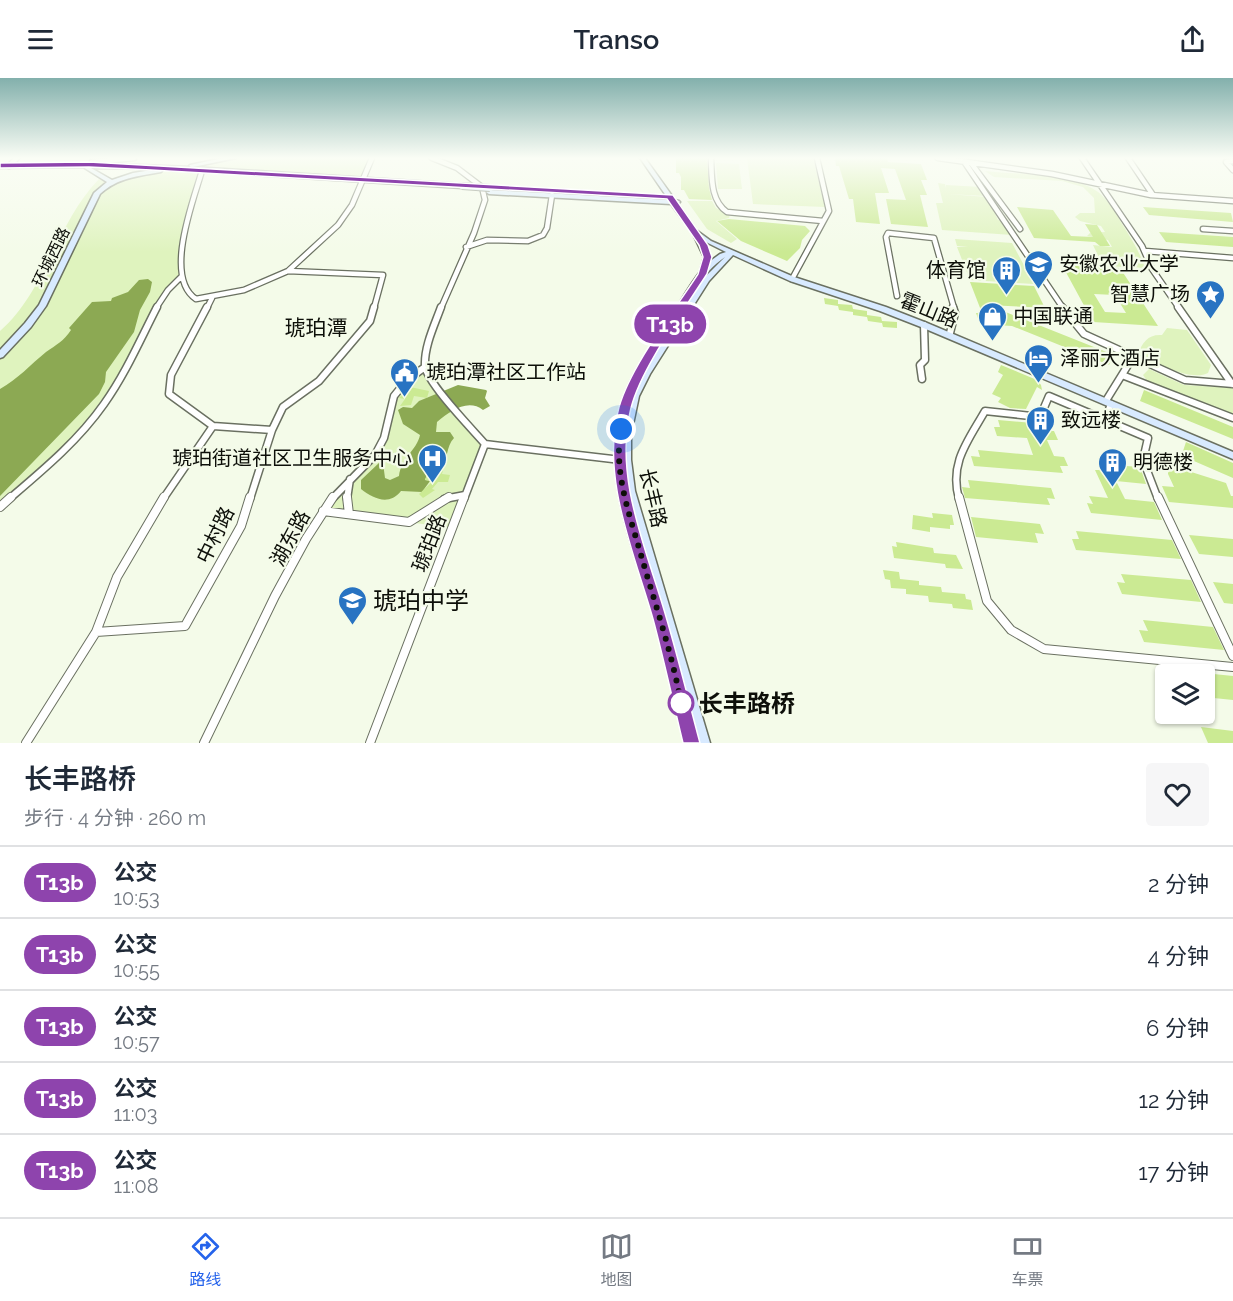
<!DOCTYPE html>
<html lang="zh">
<head>
<meta charset="utf-8">
<style>
	:root { --surface:#fff; --page:#f6f6f7; --text:#1f2937; --muted:#747a83; --line:#e0e1e3; --accent:#2563eb }
	body { margin:0; font-family:Raleway,"Noto Sans SC",sans-serif; background:var(--page); color:var(--text); height:100vh; display:flex; flex-direction:column; font-size:22px; white-space:nowrap }
	* { box-sizing:border-box; margin:0 }
	p { font-size:20px; color:var(--muted) }
	.icon { flex:none; width:33px; height:33px; fill:none; stroke:currentColor; stroke-width:2; stroke-linecap:round; stroke-linejoin:round }
	.map { position:relative; height:665px; overflow:hidden }
	.side { display:flex; flex-direction:column; background:var(--surface); flex:1 }
	.side>* { flex:none }
	.badge { padding:0 12px; border-radius:20px; font-size:21px; line-height:39px }
	.fabs { position:absolute; left:1155px; top:586px; display:grid; gap:12px }
	.fabs a { display:grid; place-items:center; width:60px; height:60px; border-radius:6px; background:var(--surface); box-shadow:0 2px 4px #0004; font-size:30px }
	.you { position:absolute; width:30px; height:30px; margin:-15px; border:4px solid #fff; border-radius:50%; background:#1a73e8; box-shadow:0 0 0 9px #1a73e833 }
	.map>.badge { position:absolute; translate:-50% -50%; box-shadow:0 0 0 3px #fff }
	.round { display:grid; place-items:center; flex:none; width:63px; height:63px; border-radius:6px; background:var(--page) }
	.head { display:flex; align-items:center; justify-content:space-between; height:102px; padding:0 24px }
	h1 { font-size:28px; font-weight:600; line-height:45px }
	ul { padding:0; list-style:none }
	li { display:flex; align-items:center; gap:18px; height:72px; padding:0 24px; border-top:2px solid var(--line) }
	li div { flex:1 }
	li b { display:block; font-size:22px }
	li em { font-style:normal }
	li .badge { min-width:66px; font-weight:700; text-align:center }
	header { display:flex; justify-content:space-between; align-items:center; height:78px; padding:0 24px; background:var(--surface); font-size:27px; font-weight:600 }
	.tab-bar { display:flex; justify-content:space-around; align-items:center; height:84px; border-top:2px solid var(--line); background:var(--surface); font-size:16px; color:var(--muted) }
	.tab-bar a { display:grid; justify-items:center; gap:3px }
	.tab-bar .current { color:var(--accent) }
	.map>svg:first-child { display:block }
	.green { fill:#dff3be }
	.water { fill:#8ca953 }
	.building { fill:#cbea93; fill-rule:evenodd }
	.lines { fill:none; stroke-linecap:round; stroke-linejoin:round }
	.street-far2-casing { stroke:#6a7061; stroke-width:7 }
	.street-far1-casing { stroke:#6a7061; stroke-width:9 }
	.street-casing { stroke:#6a7061; stroke-width:10 }
	.secondary-casing { stroke:#6a7061; stroke-width:3 }
	.street-far2 { stroke:#fff; stroke-width:4.5 }
	.street-far1 { stroke:#fff; stroke-width:6 }
	.street { stroke:#fff; stroke-width:8 }
	.secondary { fill:#d8eaff; fill-rule:evenodd }
	.secondary-bridge-casing { stroke:#6a7061; stroke-width:8; stroke-linecap:butt }
	.secondary-bridge { stroke:#d8eaff; stroke-width:6 }
	.line { fill:#8e44ad; stroke:#fff; stroke-width:1.5 }
	.walk { stroke:#0d0f09; stroke-width:6; stroke-dasharray:0 10.8 }
	.stop-dot { fill:#fff; stroke:#8e44ad; stroke-width:3 }
	.labels { text-anchor:middle; dominant-baseline:central; stroke-width:4.5; stroke-linejoin:round; paint-order:stroke }
	.far-street-label { font-size:16px; fill:#0d0f09; stroke:#f4fbe9 }
	.poi-label { font-size:20px; fill:#0d0f09; stroke:#f4fbe9; text-anchor:start }
	.street-label { font-size:20px; fill:#0d0f09; stroke:#f4fbe9 }
	.neighbourhood-label { font-size:21px; fill:#0d0f09; stroke:#f4fbe9 }
	.near-poi-label { font-size:24px; fill:#0d0f09; stroke:#f4fbe9; text-anchor:start }
	.near-stop-label { font-size:24px; font-weight:bold; fill:#0d0f09; stroke:#f4fbe9; text-anchor:start }
</style>
</head>
<body>
<header><svg class="icon" aria-label="menu" viewBox="0 0 24 24"><path d="M4 6h16M4 12h16M4 18h16"/></svg>Transo<svg class="icon" aria-label="share" viewBox="0 0 24 24"><path d="M12 15V3M7 8l5-5 5 5M5 13v7h14v-7"/></svg></header>
<div class="map">
<svg width="1233" height="665" viewBox="0 0 1233 665">
	<rect width="100%" height="100%" fill="#f4fbe9"/>
	<path class="green" d="M234,80H372L362,102L176,91Z
		M747,80H813L825,129L753,126Z
		M716,85L739,86L742,111H718Z
		M164,93L201,96L183,162L182,198L167,211L143,260L104,326L57,378L0,429V253C46,213 56,145 99,101L108,105L136,97Z
		M985,93C1018,97 1065,94 1095,112C1106,118 1117,137 1124,149C1132,162 1140,174 1145,190L1103,188L1093,167L1112,169L1108,162L1087,158L1090,155L1105,154L1101,148L1080,143L1075,139L1080,135H1095L1094,120L1083,109L1062,103L994,99Z
		M938,105L945,106L946,110V107L981,109L985,118L948,116L987,119L998,142L1006,143L1012,157L942,152L936,125H943Z
		M687,123H712L716,130L730,136L729,140L716,143L737,161L731,165L707,151Z
		M955,161L1012,165L1034,206L970,202L957,169H968L957,168Z
		M1167,250L1187,252L1211,287L1208,295C1191,304 1155,284 1137,277C1143,264 1148,256 1162,257Z
		M425,289L438,312L485,366L453,450L323,433L380,369L395,317Z
		M1149,291L1184,307L1233,310V336L1147,303L1143,297Z"/>
	<path class="water" d="M148,201L152,204L150,214L140,232L134,254L106,294L105,304L99,316L0,418V311C18,301 30,287 46,274C56,267 64,263 71,252L69,250L92,224L111,223L112,220L128,214L139,202Z
		M458,307L486,312L487,313L485,320L490,328L483,332C468,320 450,333 437,344L436,354H450L454,360C446,368 448,382 441,392L429,391L425,402L430,403L422,414L401,413C389,428 374,421 361,411V402L380,384L383,385L385,400L390,402L399,398C401,380 417,372 420,357L403,346L398,332L403,329L412,330L419,323Z"/>
	<path class="building" d="M676,80H707L709,110L712,122L689,121L684,112H681V99L679,95H676Z
		M835,80H887L888,84L921,86L927,102H921L927,117H920L928,149L891,146L886,121L906,122L895,91L881,90L889,115H875L880,146L856,144L853,121H849L839,88H836Z
		M1017,129L1053,132L1071,158L1093,159L1085,146L1097,147L1110,168H1100L1095,164L1034,160Z
		M1143,129L1231,135L1233,144L1149,137Z
		M729,141L805,148L810,153L802,162L800,170L787,183L741,163L717,143Z
		M1159,154L1233,159V169L1166,164Z
		M1062,187L1120,190L1158,248L1093,244ZM1094,216L1115,217L1126,235L1105,234Z
		M970,204L1034,208L1045,230L988,227L1114,277L1109,287L1012,248L980,246L976,235H982Z
		M824,220L838,222V226L852,227L853,231L867,233V237L881,239L882,243L897,244V250L883,249L882,245L868,243L867,239L853,237V234L839,232L838,228L825,226Z
		M1001,287L1037,302L1041,307L1042,312L1037,309L1026,331L1010,330L998,324L1001,320L992,316L1003,297L998,294Z
		M410,309L429,313L427,320L414,318L411,327L400,328L405,321L399,320Z
		M1144,312L1233,349V361L1140,323Z
		M998,342L1044,346L1046,353H1054L1058,362H1047L1054,378L1064,379L1068,388H1060L1063,395L974,388L971,378L980,379L978,372L1033,377L1027,360L997,358L994,349H1000Z
		M1186,364L1233,385V400L1187,380L1185,392L1226,405L1231,418H1233V430L1169,424L1162,408L1174,409L1168,396V377L1180,382Z
		M1098,386L1140,389L1146,406L1116,403L1125,421L1154,424L1162,442L1091,435L1087,425L1093,426L1089,418L1108,420L1095,392H1101Z
		M429,391L443,392L442,396L450,397L448,404H438L432,411L435,412L423,420L419,416L433,403L425,402Z
		M968,402L1051,410L1055,421L1047,420L1050,427L965,420L962,409L970,410Z
		M932,435L952,437L954,447H950V451L930,449V454L912,451L913,437L933,440Z
		M971,439L1040,446L1044,456L1035,455L1038,465L976,459Z
		M1076,453L1172,462L1181,481L1076,472L1072,461H1079Z
		M1189,457L1233,461V479L1199,476Z
		M896,464L933,470L934,475L956,477L963,491L946,490L945,486L894,480L892,468L897,469Z
		M883,492L899,494L900,501L919,503V507L941,509L942,514L965,516L966,521L971,522L973,532L953,530L952,526L929,524L928,518L906,516V511L891,510L890,502L885,501Z
		M1121,496L1191,502L1201,524L1122,516L1117,504L1125,505Z
		M1213,504L1233,506V526L1224,525Z
		M1143,542L1213,549L1224,572L1144,564L1139,552L1148,553Z
		M1204,595L1233,598V622L1204,619Z
		M1201,649L1233,653V665H1208Z"/>
	<g class="lines">
		<defs>
			<path id="street-far2" d="M432,80L457,90L482,109L485,122L474,155L441,230
				M711,80C712,99 710,122 727,134L823,143
				M938,80L1052,96L1151,117L1233,123
				M1082,80L1142,168L1152,191L1179,230
				M1128,80L1153,117
				M1233,83L1226,84L1233,92
				M92,84L134,80
				M965,85L1063,230
				M971,85L1020,151
				M9,88L17,80
				M201,96C192,126 164,200 196,221L244,212L288,193L383,197L374,230
				M1203,151L1233,153
				M466,169L487,162L528,163L543,157L547,150L552,117
				M1145,173L1233,180
				M288,193L338,147L352,127L372,80
				M792,201L829,133L817,80
				M897,218L886,159L888,155L934,160L954,230
				M156,230L168,212L182,198
				M207,230L212,220"/>
			<path id="street-far1" d="M441,229C435,246 424,268 425,288C427,305 472,351 485,366L464,421
				M1062,229L1084,256L1185,302L1233,306
				M1178,229L1232,306
				M950,255L955,235L953,229
				M1122,297L1233,340
				M922,301L920,287L925,282L924,247
				M1107,321L1133,279
				M1105,342L1111,326
				M213,348L272,352
				M485,366L621,382
				M9,421C43,392 78,363 104,326C126,295 140,262 157,229
				M163,421L213,348L169,316L171,297L207,229
				M250,421L272,352L283,329L319,303L370,243L374,229
				M332,421L375,377L384,360L394,318L407,302L425,289
				M347,421L350,401
				M444,421L465,417
				M959,421C949,385 968,363 985,333L1040,339L1049,318L1148,360L1143,382L1158,421"/>
			<path id="street" d="M347,419L349,436
				M959,419L987,523L1011,552L1044,571L1233,589
				M1158,419L1233,578
				M0,429L11,419
				M323,433L409,444L449,419
				M96,554L117,499L164,419
				M26,665L96,554L185,548L241,448L250,419
				M204,665L275,518L306,461L333,419
				M370,665L464,419"/>
			<path id="secondary" d="M223,80H236L193,89L462,106L465,108L462,110L160,91L162,93L161,94C138,98 117,100 100,116L46,228L31,249L3,279L0,280V272L25,245L39,227L94,115L107,104L83,89L0,90V86H116L191,89L189,88L190,87ZM91,90L158,91L133,95L112,102Z
				M640,80H645L675,122L679,123L680,124L678,126L696,152L711,163L794,199L886,229L927,245L1233,374V381L921,249L880,233L790,203L733,177L709,203L650,296L639,318L631,356V382L635,413L710,665H698L690,637L697,665H685C675,624 667,582 655,541C635,473 601,399 621,327C631,295 652,268 670,240C680,225 689,208 700,194L704,179L694,158L695,157L692,154L671,126L489,116L486,114L489,112L669,122ZM702,162L726,174L720,176L709,184L710,179ZM725,179L704,200L675,245C690,222 701,195 725,179Z"/>
		</defs>
		<use href="#street-far2" class="street-far2-casing"/>
		<use href="#street-far1" class="street-far1-casing"/>
		<use href="#street" class="street-casing"/>
		<use href="#secondary" class="secondary-casing"/>
		<use href="#street-far2" class="street-far2"/>
		<use href="#street-far1" class="street-far1"/>
		<use href="#street" class="street"/>
		<use href="#secondary" class="secondary"/>
		<defs>
			<path id="secondary-bridge" d="M462,108L490,110"/>
		</defs>
		<use href="#secondary-bridge" class="secondary-bridge-casing"/>
		<use href="#secondary-bridge" class="secondary-bridge"/>
	</g>
	<linearGradient id="sky" x2="0" y2="1"><stop stop-color="#83b0ac"/><stop offset="0.46" stop-color="#fafdf5"/><stop offset="1" stop-color="#fafdf5" stop-opacity="0"/></linearGradient>
	<rect width="1233" height="174" fill="url(#sky)"/>
	<path class="line" d="M89,84L673,117L708,167L712,179L707,196C684,232 641,290 631,330C613,401 648,474 667,542C679,583 689,624 700,665H683C673,624 664,582 653,541C634,474 600,399 619,329C631,287 674,233 698,196L703,179L699,167L667,121L151,92L89,89L0,90V85Z"/>
	<g class="lines">
		<path class="walk" d="M621,351C613,393 630,438 641,477C655,526 672,575 681,625"/>
	</g>
	<defs>
		<symbol id="university-pin" viewBox="-11 -11 22 30"><path d="M0 17L-7.5 6A9.5 9.5 0 1 1 7.5 6Z" fill="#2873c2" stroke="#f4fbe9"/><path d="M0-5L7-2L0 1L-7-2ZM-4 1L0 2.5L4 1V4Q0 6-4 4Z" fill="#fff"/></symbol>
		<symbol id="building-pin" viewBox="-11 -11 22 30"><path d="M0 17L-7.5 6A9.5 9.5 0 1 1 7.5 6Z" fill="#2873c2" stroke="#f4fbe9"/><path d="M-4-6H4V6H1V3H-1V6H-4ZM-2.5-4.3h1.7v1.8h-1.7ZM.8-4.3h1.7v1.8H.8ZM-2.5-1h1.7V.8h-1.7ZM.8-1h1.7V.8H.8Z" fill="#fff"/></symbol>
		<symbol id="sight-pin" viewBox="-11 -11 22 30"><path d="M0 17L-7.5 6A9.5 9.5 0 1 1 7.5 6Z" fill="#2873c2" stroke="#f4fbe9"/><path d="M0-6L1.8-2.2L6-1.7L2.9 1.2L3.7 5.4L0 3.3L-3.7 5.4L-2.9 1.2L-6-1.7L-1.8-2.2Z" fill="#fff"/></symbol>
		<symbol id="shop-pin" viewBox="-11 -11 22 30"><path d="M0 17L-7.5 6A9.5 9.5 0 1 1 7.5 6Z" fill="#2873c2" stroke="#f4fbe9"/><path d="M-5-2.5h2.3a2.7 3.5 0 0 1 5.4 0H5L5.5 6h-11ZM-1.5-2.5h3a1.5 2.3 0 0 0-3 0Z" fill="#fff"/></symbol>
		<symbol id="hotel-pin" viewBox="-11 -11 22 30"><path d="M0 17L-7.5 6A9.5 9.5 0 1 1 7.5 6Z" fill="#2873c2" stroke="#f4fbe9"/><path d="M-6-4.5h1.5V1H6V5H4.5V3h-9V5H-6ZM-4 0a1.8 1.8 0 1 1 3.6 0ZM.5 0V-2.5h3Q6-2.5 6 0Z" fill="#fff"/></symbol>
		<symbol id="civic-pin" viewBox="-11 -11 22 30"><path d="M0 17L-7.5 6A9.5 9.5 0 1 1 7.5 6Z" fill="#2873c2" stroke="#f4fbe9"/><path d="M-.6-6.5H3V-4.5H.6V-3L4-1V1h2V6H-6V1h2V-1L-.6-3ZM-1.2 2.5V6h2.4V2.5Z" fill="#fff"/></symbol>
		<symbol id="hospital-pin" viewBox="-11 -11 22 30"><path d="M0 17L-7.5 6A9.5 9.5 0 1 1 7.5 6Z" fill="#2873c2" stroke="#f4fbe9"/><path d="M-5-5h3v3.5h4V-5h3V5h-3V1.5h-4V5h-3Z" fill="#fff"/></symbol>
		<symbol id="school-pin" viewBox="-11 -11 22 30"><path d="M0 17L-7.5 6A9.5 9.5 0 1 1 7.5 6Z" fill="#2873c2" stroke="#f4fbe9"/><path d="M0-5L7-2L0 1L-7-2ZM-4 1L0 2.5L4 1V4Q0 6-4 4Z" fill="#fff"/></symbol>
	</defs>
	<g fill-rule="evenodd">
		<use href="#university-pin" x="1022" y="170" width="33" height="45"/>
		<use href="#building-pin" x="990" y="176" width="33" height="45"/>
		<use href="#sight-pin" x="1194" y="200" width="33" height="45"/>
		<use href="#shop-pin" x="976" y="222" width="33" height="45"/>
		<use href="#hotel-pin" x="1022" y="264" width="33" height="45"/>
		<use href="#civic-pin" x="388" y="278" width="33" height="45"/>
		<use href="#building-pin" x="1024" y="326" width="33" height="45"/>
		<use href="#hospital-pin" x="416" y="364" width="33" height="45"/>
		<use href="#building-pin" x="1096" y="368" width="33" height="45"/>
		<use href="#school-pin" x="336" y="506" width="33" height="45"/>
	</g>
	<circle class="stop-dot" cx="681" cy="625" r="12"/>
	<g class="labels">
		<g class="far-street-label">
			<text transform="translate(51 179) rotate(-64)">环城西路</text>
		</g>
		<g class="poi-label">
			<text x="1059" y="186">安徽农业大学</text>
			<text x="986" y="192" text-anchor="end">体育馆</text>
			<text x="1190" y="216" text-anchor="end">智慧广场</text>
			<text x="1013" y="238">中国联通</text>
			<text x="1060" y="280">泽丽大酒店</text>
			<text x="426" y="294">琥珀潭社区工作站</text>
			<text x="1061" y="342">致远楼</text>
			<text x="412" y="380" text-anchor="end">琥珀街道社区卫生服务中心</text>
			<text x="1133" y="384">明德楼</text>
		</g>
		<g class="street-label">
			<text transform="translate(929 232) rotate(22)">霍山路</text>
			<text transform="translate(653 420) rotate(77)">长丰路</text>
			<text transform="translate(215 457) rotate(-64)">中村路</text>
			<text transform="translate(290 460) rotate(-62)">湖东路</text>
			<text transform="translate(429 465) rotate(-69)">琥珀路</text>
		</g>
		<g class="neighbourhood-label">
			<text x="316" y="249">琥珀潭</text>
		</g>
		<g class="near-poi-label">
			<text x="373" y="522">琥珀中学</text>
		</g>
		<g class="near-stop-label">
			<text x="699" y="625">长丰路桥</text>
		</g>
	</g>
</svg>
<div class="fabs">
<a><svg class="icon" aria-label="layers" viewBox="0 0 24 24"><path d="M12 4l9 5-9 5-9-5zM3 14l9 5 9-5"/></svg></a>
</div>
<div class="you" style="left:621px;top:351px"></div>
<b class="badge" style="left:670px;top:246px;background:#8e44ad;color:#fff">T13b</b>
</div>
<section class="side">
<div class="head"><div><h1>长丰路桥</h1><p>步行 · 4 分钟 · 260 m</p></div><a class="round"><svg class="icon" aria-label="heart" viewBox="0 0 24 24"><path d="M12 20l-8-8c-3-5 5-10 8-4 3-6 11-1 8 4z"/></svg></a></div>
<ul>
<li><span class="badge" style="background:#8e44ad;color:#fff">T13b</span><div><b>公交</b><p>10:53</p></div><em>2 分钟</em></li>
<li><span class="badge" style="background:#8e44ad;color:#fff">T13b</span><div><b>公交</b><p>10:55</p></div><em>4 分钟</em></li>
<li><span class="badge" style="background:#8e44ad;color:#fff">T13b</span><div><b>公交</b><p>10:57</p></div><em>6 分钟</em></li>
<li><span class="badge" style="background:#8e44ad;color:#fff">T13b</span><div><b>公交</b><p>11:03</p></div><em>12 分钟</em></li>
<li><span class="badge" style="background:#8e44ad;color:#fff">T13b</span><div><b>公交</b><p>11:08</p></div><em>17 分钟</em></li>
</ul>
</section>
<nav class="tab-bar">
<a class="current"><svg class="icon" aria-label="directions" viewBox="0 0 24 24"><path d="M12 3l9 9-9 9-9-9zM9 14v-3h6M13 9l2 2-2 2"/></svg>路线</a>
<a><svg class="icon" aria-label="map" viewBox="0 0 24 24"><path d="M3 6l6-2 6 2 6-2v14l-6 2-6-2-6 2zM9 4v14M15 6v14"/></svg>地图</a>
<a><svg class="icon" aria-label="tickets" viewBox="0 0 24 24"><path d="M3 7h18v10H3zM15 7v10"/></svg>车票</a>
</nav>
</body>
</html>
